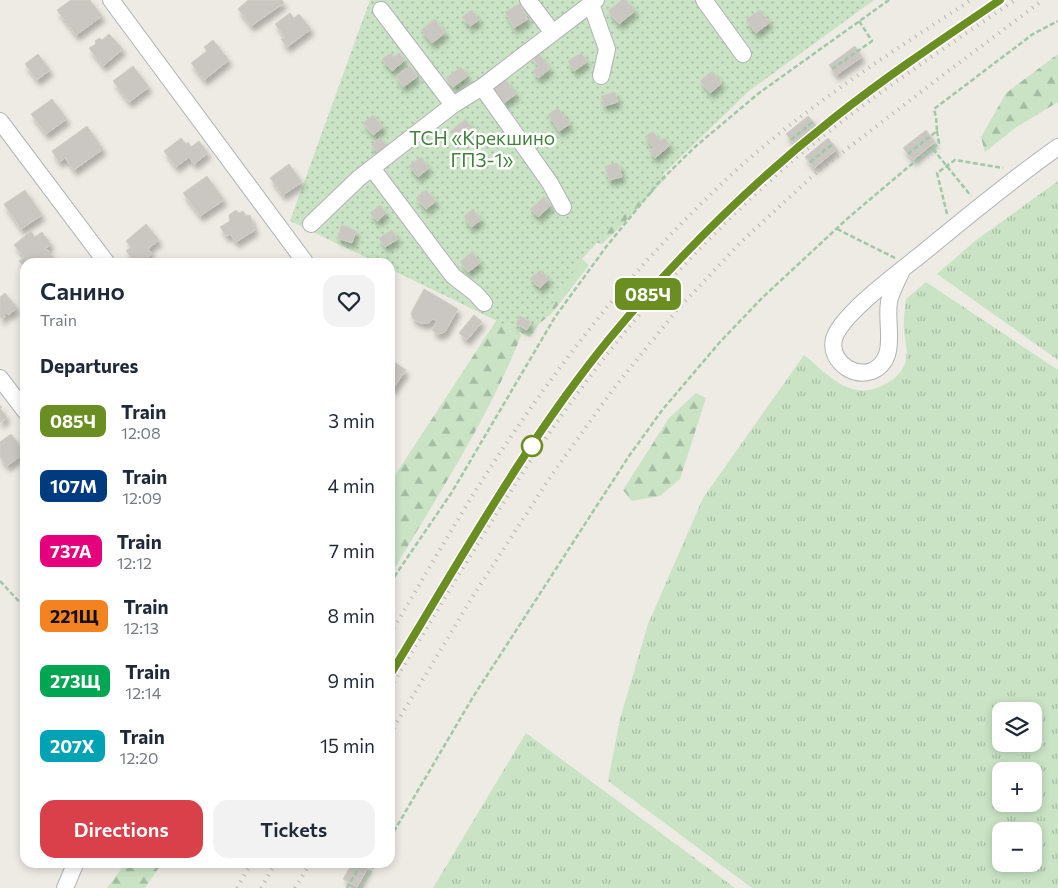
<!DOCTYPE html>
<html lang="en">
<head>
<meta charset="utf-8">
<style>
	:root { --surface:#fff; --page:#f2f2f3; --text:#1f2937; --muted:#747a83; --accent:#da404a }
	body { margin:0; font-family:Commissioner,sans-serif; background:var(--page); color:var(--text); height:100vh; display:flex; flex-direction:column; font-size:19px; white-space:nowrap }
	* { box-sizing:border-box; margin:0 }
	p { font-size:16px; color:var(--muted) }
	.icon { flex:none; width:28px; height:28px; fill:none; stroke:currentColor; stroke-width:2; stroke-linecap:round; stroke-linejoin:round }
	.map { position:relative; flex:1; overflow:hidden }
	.details { position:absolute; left:20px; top:258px; width:375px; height:610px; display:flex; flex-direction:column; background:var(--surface); border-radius:15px; box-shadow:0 2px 8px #0003 }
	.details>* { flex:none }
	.badge { padding:0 10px; border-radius:8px; font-size:18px; line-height:32px }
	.controls { position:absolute; left:992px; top:702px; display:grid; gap:10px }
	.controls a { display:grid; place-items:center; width:50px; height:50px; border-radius:10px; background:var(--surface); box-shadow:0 2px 8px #0003; font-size:25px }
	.map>.badge { position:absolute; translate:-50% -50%; box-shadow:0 0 0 2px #fff }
	h2 { padding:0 20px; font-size:19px; line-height:45px }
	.round { display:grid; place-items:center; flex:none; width:52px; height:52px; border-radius:15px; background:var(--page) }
	.headline { display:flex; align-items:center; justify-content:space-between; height:85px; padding:0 20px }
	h1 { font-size:24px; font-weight:600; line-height:38px }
	.button { display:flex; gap:10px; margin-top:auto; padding:10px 20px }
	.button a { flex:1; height:58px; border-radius:15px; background:var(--accent); color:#fff; font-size:20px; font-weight:600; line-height:58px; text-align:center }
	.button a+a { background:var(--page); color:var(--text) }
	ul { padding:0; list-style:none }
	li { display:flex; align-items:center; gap:15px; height:65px; padding:0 20px }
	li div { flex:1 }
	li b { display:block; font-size:19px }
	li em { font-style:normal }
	li .badge { min-width:55px; font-weight:700; text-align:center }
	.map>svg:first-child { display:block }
	.grass { fill:url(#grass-tufts); fill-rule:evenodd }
	.forest { fill:url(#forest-firs) }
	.garden { fill:url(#garden-dots) }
	.building { fill:#cac6c2; stroke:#d2ccc4; filter:url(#shadow) }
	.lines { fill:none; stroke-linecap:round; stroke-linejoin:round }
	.minor-casing { stroke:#b0b3b6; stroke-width:18 }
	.path { stroke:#a0c8a6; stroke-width:2.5; stroke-dasharray:5 2.5; stroke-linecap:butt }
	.minor { stroke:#fff; stroke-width:16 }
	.rail { stroke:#b3b4b4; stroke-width:4; stroke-dasharray:1 6; stroke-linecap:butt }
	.line-casing { stroke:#fff; stroke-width:11 }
	.line { stroke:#6b8e23; stroke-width:8 }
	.stop-dot { fill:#fff; stroke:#6b8e23; stroke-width:2.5 }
	.labels { text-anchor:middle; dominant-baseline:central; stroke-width:5; stroke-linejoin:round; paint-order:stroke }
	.park-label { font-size:19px; fill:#44833e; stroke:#fff }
</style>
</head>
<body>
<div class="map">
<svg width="1058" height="888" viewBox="0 0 1058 888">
	<defs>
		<pattern id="grass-tufts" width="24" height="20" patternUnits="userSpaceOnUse" patternTransform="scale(1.25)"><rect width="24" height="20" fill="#c9e3c4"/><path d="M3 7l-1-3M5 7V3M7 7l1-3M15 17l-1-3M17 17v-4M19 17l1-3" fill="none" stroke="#a6bba3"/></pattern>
		<pattern id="forest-firs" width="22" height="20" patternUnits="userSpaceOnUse" patternTransform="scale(1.25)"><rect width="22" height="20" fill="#c9e3c4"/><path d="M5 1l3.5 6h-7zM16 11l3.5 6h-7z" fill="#a6bba3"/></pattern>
		<pattern id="garden-dots" width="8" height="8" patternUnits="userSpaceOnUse" patternTransform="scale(1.25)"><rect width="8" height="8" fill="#c9e3c4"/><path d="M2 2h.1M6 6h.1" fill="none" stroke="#a6bba3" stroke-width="1.8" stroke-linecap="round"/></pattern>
		<filter id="shadow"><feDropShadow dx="3" dy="5.5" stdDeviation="2.5" flood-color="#0004"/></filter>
	</defs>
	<rect width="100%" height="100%" fill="#eeebe5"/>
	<path class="grass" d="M1058,181V360L937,274L975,241Z
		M926,282L1058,370V888H752L608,781L620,719L648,624L703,498L804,355C830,376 852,404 887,383C895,379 904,370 906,360C908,349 905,341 904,330C903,320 905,309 906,299ZM1034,711V744H1001V711ZM1001,771H1034V804H1001ZM1001,831H1034V864H1001Z
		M526,733L735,888H433Z"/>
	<path class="forest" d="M1058,54V102L1015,128L985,152L981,137L1006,93Z
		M658,168L666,178L621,226L602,244L592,241Z
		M582,259L589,265L552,313L538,325L553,279Z
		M507,307L521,336C487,421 436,498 390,576V483L496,321Z
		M696,393L706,398L680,479L660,496L632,501L623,490L669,418Z
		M126,863V862L162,863L145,888H107Z"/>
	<path class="garden" d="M370,0H874L749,91L632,204L582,259L530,337L390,269V262H376L290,221Z"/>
	<path class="building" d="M71,0H90L102,16L76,35L57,10Z
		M248,0H282L284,3L251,26L238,9Z
		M622,0H626L635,11L619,24L608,11Z
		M519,4L528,19L514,28L505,12Z
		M472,10L479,20L470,26L462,17Z
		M760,10L770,22L756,33L746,20Z
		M290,13L294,18L299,14L311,29L287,47L281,39L285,37L275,24Z
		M435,19L445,33L432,43L421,30Z
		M109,34L123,49L103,66L89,48L96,44L95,41L99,38L102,40Z
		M213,40L229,60L204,80L191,63L207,51L204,47Z
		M855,46L862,57L836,75L829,65Z
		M391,53L394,57L399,53L405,60L392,71L382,59Z
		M581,53L587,62L574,71L568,61Z
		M38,54L50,70L37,80L25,64Z
		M539,54L550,69L538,78L533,71L539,66L533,59Z
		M133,66L149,87L129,102L113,81Z
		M410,66L417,77L403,87L396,76Z
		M461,67L468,76L453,87L446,78Z
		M712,71L722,83L710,93L700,81Z
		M505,79L516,94L504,103L493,88Z
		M615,92L618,102L604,106L601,96Z
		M52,99L67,119L46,134L31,114Z
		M558,108L570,124L559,131L548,115Z
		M373,115L383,127L373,135L363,123Z
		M808,116L818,127L795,145L786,134Z
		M465,119L472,127L457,140L450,132Z
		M87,126L103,149L74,170L65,158L59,162L52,151Z
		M926,130L935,142L913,160L903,148Z
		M652,131L661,141L665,138L670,145L655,158L649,151L654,148L645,137Z
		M181,138L186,144L188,142L191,147L199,141L208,153L194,164L189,157L176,167L164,151Z
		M380,138L388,147L379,154L371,145Z
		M828,138L837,149L814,168L805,157Z
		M421,157L429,168L418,177L409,166Z
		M618,163L622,177L609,180L605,166Z
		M289,164L302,182L283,195L270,178Z
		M207,176L224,200L200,216L183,193Z
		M25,190L42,215L21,229L4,204Z
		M426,190L436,201L426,209L416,198Z
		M544,197L551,205L538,217L530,209Z
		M380,205L386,213L377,221L370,213Z
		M473,209L481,220L471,227L464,216Z
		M236,210L239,213L243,211L246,216L250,215L255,230L236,242L230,234L226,236L220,227L230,221L229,215Z
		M146,224L159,240L148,249L152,254L141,262H135L126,251L131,247L126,241Z
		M342,225L356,231L352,243L337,238Z
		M392,230L398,239L385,247L379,238Z
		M31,231L35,237L42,232L51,244L46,248L55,260L52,262H25V268L19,261L24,257L14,245Z
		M472,252L480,263L468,272L460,262Z
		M540,270L549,279L540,288L530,279Z
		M424,289L458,309L445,332L438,334L432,330L437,321L433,319L429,323H421L413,319L411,313Z
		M5,293L17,308L8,315L6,313L3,314L5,317L2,319L0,316V297Z
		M474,315L482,322L467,340L459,333Z
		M520,316L531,322L527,330L516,324Z
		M390,359L406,370L392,390L390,389Z
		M0,405L2,407L0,408L7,417L0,423Z
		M11,434L25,453L7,466L0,457V442Z
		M353,862H363L369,866L357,887L343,879Z"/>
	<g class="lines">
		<defs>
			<path id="minor" d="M111,0L305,262
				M528,0L553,33
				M704,0L743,54
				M591,4L607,49L601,76
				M381,10L453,105
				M482,87L550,183L563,207
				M0,121L106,262
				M372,168L453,276L475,293L484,303
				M311,224L359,178L453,105L482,87L596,0
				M902,270C898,280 891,291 889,302C885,324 899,359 872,371C863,374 855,373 847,368C837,361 831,351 834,339C841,314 902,270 924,252C968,216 1011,180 1058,147
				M0,378L25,411
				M65,888L76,862"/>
		</defs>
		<use href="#minor" class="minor-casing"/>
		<path class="path" d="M832,69L872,41L859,21
			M791,140L813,122
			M933,149L971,196
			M908,154L937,131L936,117L934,109L1033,34L1058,21
			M810,162L833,144
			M947,214L937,173L955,160L1003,168
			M837,229L895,258
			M0,581L25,608
			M390,583L452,492L555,317L606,247L658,183L696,146L759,93L889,0
			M390,838L473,697L629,456L663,409L720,342L762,298L848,218L907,168L939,143L937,131
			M347,888L362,862
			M361,888L376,862"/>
		<use href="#minor" class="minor"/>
		<path class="rail" d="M848,107L921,53L1000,0
			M685,254L721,217
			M485,519C538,433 595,350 664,276
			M390,634C424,578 456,520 492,465C563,357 644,253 741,166C811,103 892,52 971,0
			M390,688C454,584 515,476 589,378C637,313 692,254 750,199C830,123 924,62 1015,0
			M390,734L473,596L551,476L614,388L677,310L742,241L817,172L943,75L1043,0
			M237,888L252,862
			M261,888L276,862
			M295,888L311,862"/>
	</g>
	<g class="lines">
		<defs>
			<path id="line" d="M390,675C460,561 525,442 610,338C677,257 752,183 834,118C887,76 944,38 1000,0"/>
		</defs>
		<use href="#line" class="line-casing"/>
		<use href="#line" class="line"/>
	</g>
	<circle class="stop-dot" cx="532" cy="446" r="10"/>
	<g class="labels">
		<g class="park-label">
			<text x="482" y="137">ТСН «Крекшино<tspan x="482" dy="22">ГПЗ-1»</tspan></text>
		</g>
	</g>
</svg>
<div class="controls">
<a><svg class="icon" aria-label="layers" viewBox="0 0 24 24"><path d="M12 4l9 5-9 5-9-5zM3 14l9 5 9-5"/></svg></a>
<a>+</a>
<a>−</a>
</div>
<b class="badge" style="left:648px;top:294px;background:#6b8e23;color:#fff">085Ч</b>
<section class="details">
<div class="headline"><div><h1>Санино</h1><p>Train</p></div><a class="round"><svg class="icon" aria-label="heart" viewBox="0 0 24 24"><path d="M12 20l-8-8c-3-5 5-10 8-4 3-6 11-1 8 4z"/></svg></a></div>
<h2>Departures</h2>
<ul>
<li><span class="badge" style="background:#6b8e23;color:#fff">085Ч</span><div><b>Train</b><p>12:08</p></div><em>3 min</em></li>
<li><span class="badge" style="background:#003b80;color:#fff">107М</span><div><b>Train</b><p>12:09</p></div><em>4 min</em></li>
<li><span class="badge" style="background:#e6007e;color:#fff">737А</span><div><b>Train</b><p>12:12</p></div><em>7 min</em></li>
<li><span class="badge" style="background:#f58220;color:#111">221Щ</span><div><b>Train</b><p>12:13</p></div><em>8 min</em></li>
<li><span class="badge" style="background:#00a651;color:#fff">273Щ</span><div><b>Train</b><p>12:14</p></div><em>9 min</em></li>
<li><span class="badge" style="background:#00a3b4;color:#fff">207Х</span><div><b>Train</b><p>12:20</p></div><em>15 min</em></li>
</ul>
<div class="button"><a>Directions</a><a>Tickets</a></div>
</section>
</div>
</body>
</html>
